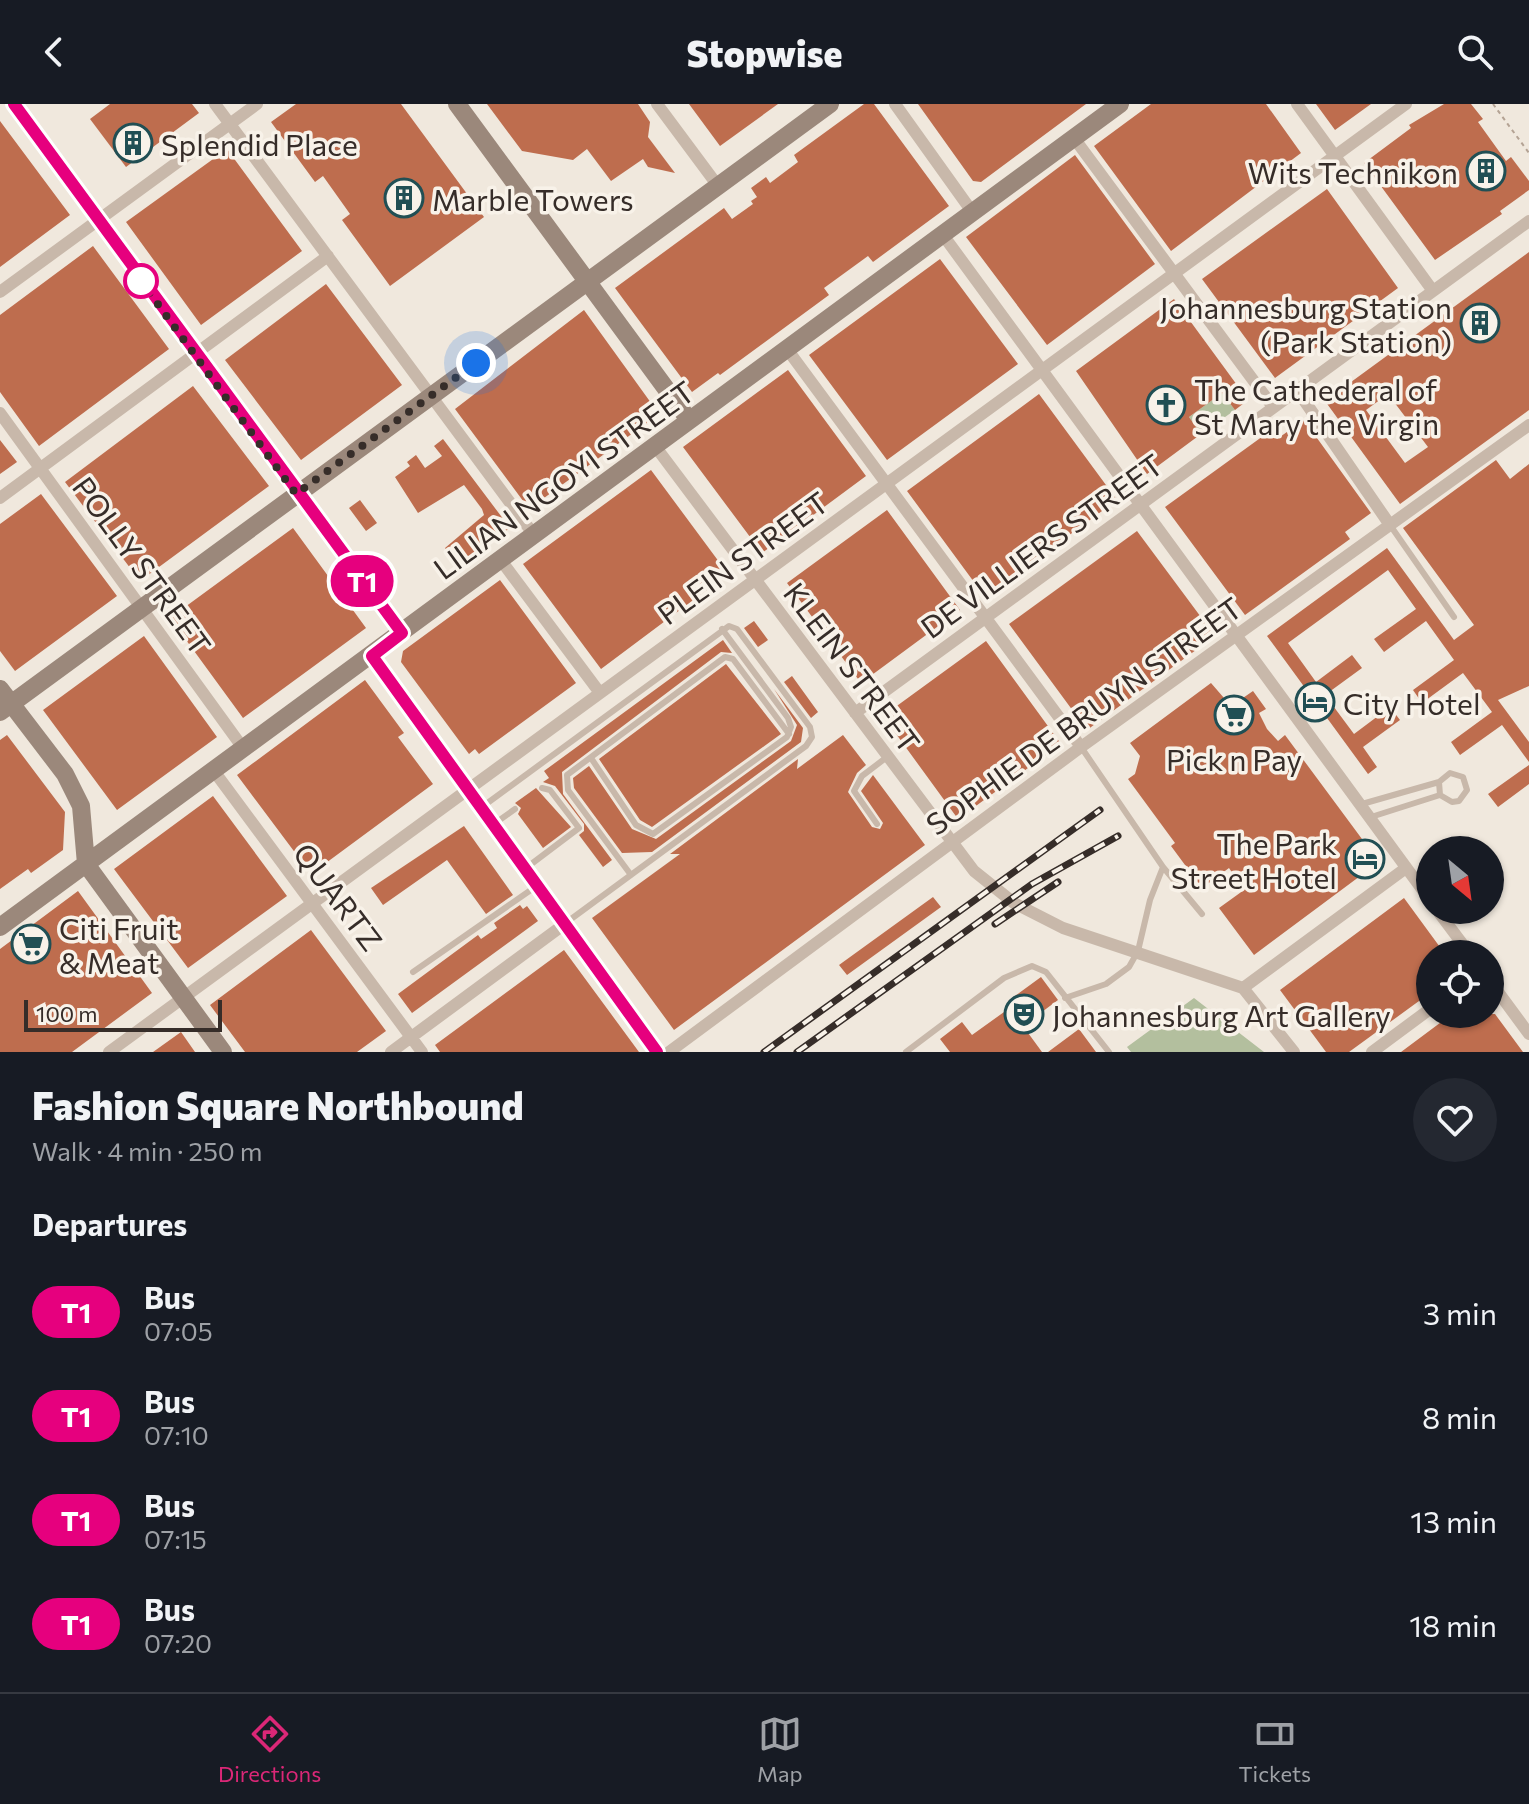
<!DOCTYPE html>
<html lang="en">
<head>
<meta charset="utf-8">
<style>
	:root { --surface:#171b24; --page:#242831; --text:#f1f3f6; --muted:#9ea1a6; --line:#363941; --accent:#db2777 }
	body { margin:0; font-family:Commissioner,sans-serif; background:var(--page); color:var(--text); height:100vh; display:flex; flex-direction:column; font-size:30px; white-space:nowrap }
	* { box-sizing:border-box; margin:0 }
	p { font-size:26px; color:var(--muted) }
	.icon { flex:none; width:44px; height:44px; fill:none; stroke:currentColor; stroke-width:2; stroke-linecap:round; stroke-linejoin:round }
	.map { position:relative; height:948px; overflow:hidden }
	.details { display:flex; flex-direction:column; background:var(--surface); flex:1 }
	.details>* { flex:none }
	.badge { padding:0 16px; border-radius:26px; font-size:28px; line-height:52px }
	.needle { width:52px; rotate:151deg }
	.tools { position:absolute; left:1416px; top:732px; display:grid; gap:16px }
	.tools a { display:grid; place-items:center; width:88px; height:88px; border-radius:50%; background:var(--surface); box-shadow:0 2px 6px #0004; font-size:40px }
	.scale { position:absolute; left:24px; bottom:20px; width:198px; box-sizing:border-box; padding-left:8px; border:4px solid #362d29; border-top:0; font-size:22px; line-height:28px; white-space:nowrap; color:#362d29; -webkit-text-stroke:6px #f8f2e9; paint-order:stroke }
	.you { position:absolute; width:40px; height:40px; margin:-20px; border:6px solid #fff; border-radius:50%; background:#1a73e8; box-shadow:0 0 0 12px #1a73e833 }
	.map>.badge { position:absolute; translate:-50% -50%; box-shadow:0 0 0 4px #fff }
	h2 { padding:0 32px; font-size:30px; line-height:72px }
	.round { display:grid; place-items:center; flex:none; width:84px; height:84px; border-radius:42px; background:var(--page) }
	.headline { display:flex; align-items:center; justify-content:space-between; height:136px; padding:0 32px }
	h1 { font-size:38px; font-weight:800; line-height:60px }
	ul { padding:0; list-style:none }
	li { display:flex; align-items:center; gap:24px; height:104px; padding:0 32px }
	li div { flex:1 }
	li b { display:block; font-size:30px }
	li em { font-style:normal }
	li .badge { min-width:88px; font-weight:700; text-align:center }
	header { display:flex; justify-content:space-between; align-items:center; height:104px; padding:0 32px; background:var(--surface); font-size:36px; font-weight:800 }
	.tab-bar { display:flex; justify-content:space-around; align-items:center; height:112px; border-top:2px solid var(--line); background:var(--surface); font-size:22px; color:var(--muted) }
	.tab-bar a { display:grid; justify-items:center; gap:4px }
	.tab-bar .active { color:var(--accent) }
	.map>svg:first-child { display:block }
	.green { fill:#b3bf9e }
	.building { fill:#be6d4e; fill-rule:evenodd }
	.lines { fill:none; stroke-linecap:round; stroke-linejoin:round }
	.path { stroke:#b4a394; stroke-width:2; stroke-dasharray:4 4; stroke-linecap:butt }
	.lane { stroke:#c8b8aa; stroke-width:6 }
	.street { stroke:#c8b8aa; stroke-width:12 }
	.secondary { stroke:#9b887b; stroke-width:18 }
	.rail-casing { stroke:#362d29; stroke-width:7 }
	.rail { stroke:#f8f2e9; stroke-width:4; stroke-dasharray:12; stroke-linecap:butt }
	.line-casing { stroke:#fff; stroke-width:18 }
	.line { stroke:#e6007e; stroke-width:12 }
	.walk { stroke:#362d29; stroke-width:8; stroke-dasharray:0 14.4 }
	.stop-dot { fill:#fff; stroke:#e6007e; stroke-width:4 }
	.labels { text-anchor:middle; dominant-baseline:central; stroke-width:7; stroke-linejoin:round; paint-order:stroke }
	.poi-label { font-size:30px; fill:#362d29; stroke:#f8f2e9; text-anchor:start }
	.street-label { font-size:30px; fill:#362d29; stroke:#f8f2e9 }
</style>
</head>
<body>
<header><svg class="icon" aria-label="back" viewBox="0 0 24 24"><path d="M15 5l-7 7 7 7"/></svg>Stopwise<svg class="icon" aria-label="search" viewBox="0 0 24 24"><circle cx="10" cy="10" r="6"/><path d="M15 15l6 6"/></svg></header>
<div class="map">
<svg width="1529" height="948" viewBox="0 0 1529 948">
	<rect width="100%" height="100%" fill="#f0e8dd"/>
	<path class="green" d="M1222,289L1235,306L1201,330L1189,313Z
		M1194,894L1264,948H1131L1127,943Z"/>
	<path class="building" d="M110,0H192L199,9L126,63L90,15Z
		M296,0H401L484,113L390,182L342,116L350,110L323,72L315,78L271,18Z
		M487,0H638L650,18L648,33L675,69L648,63L643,55L611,77L587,45L573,56L522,47Z
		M689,0H778L720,42Z
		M864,0H874L949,102L873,158L868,152L824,184L829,191L720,271L718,269L692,288L615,184L724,104L732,115L753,100L751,97L757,93L751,84L766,73L770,79L798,58L794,51Z
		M918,0H1086L981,78L973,77Z
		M1151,0H1266L1301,49L1171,147L1094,42Z
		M1316,0H1371L1335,26Z
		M1444,0H1471L1483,15L1478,18L1506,57L1511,53L1529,77V86L1500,107L1502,110L1435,156L1364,59L1411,24L1409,21Z
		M0,17L70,111L0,163Z
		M227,45L302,147L201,221L126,118Z
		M1075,51L1155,160L1047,241L966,133Z
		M1327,85L1398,184L1275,274L1202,175Z
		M93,142L169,245L39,342L0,288V211Z
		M1529,148V306L1400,400L1325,297ZM1388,290L1428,343L1405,359L1366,306Z
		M940,155L1018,260L887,356L809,251Z
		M326,180L402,281L301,356L225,256Z
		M1174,195L1248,296L1235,306L1222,289L1189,313L1201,330L1147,370L1076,267Z
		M584,206L659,310L529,405L455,305Z
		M788,266L866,372L762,449L683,343Z
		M193,282L269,382L140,477L65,378Z
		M1039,290L1117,396L985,493L907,387Z
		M1304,316L1371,409L1345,428L1350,435L1245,511L1165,403L1270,327L1277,335Z
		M443,335L510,424L458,462L445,444L484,411L482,405L464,381L418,409L395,373L410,362L407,358L416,351L425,364L442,352L434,342Z
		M0,336L17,358L0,370Z
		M1496,356L1510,375L1529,360V582L1498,596L1529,638V658L1502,621L1460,651L1451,638L1492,608L1463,569L1422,599L1413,586L1454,556L1426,517L1384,548L1374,535L1416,505L1388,466L1288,539L1316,578L1352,551L1362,564L1325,591L1354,630L1390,603L1400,616L1363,643L1377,663L1368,670L1267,532L1387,444L1454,536L1474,521L1403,424Z
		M651,366L728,470L601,565L523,460Z
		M41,390L117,492L15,567L0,547V420Z
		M360,396L377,419L366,427L349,404Z
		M887,406L960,506L861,579L787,479Z
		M293,424L366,524L243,614L170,514Z
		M1137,427L1215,532L1087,626L1009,520Z
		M500,476L576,579L479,650L475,645L469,650L401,558L403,547Z
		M754,517L768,536L758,543L744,524Z
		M144,532L217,633L117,706L43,606Z
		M723,536L732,549L721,548L562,668L563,690L612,756L603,763L579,731L584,727V720L555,682L543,678L549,674L544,667Z
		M986,537L1061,640L958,715L883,612Z
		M726,560L781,630L652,723L640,716L599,655Z
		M792,572L818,608L811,614L784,578Z
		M365,576L404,629L398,633L433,680L311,770L237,671Z
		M1211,579L1224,594L1240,596L1253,587L1266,605L1259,609L1267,625L1278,637L1285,631L1379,758L1254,851L1219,804L1244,786L1229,764L1202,784L1171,742L1175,739L1128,675L1135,670L1140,652L1130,639Z
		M774,585L803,624L801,638L652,748L622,749L574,684L573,674L589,662L632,725L656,735L791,637L797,621Z
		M7,631L65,708L63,746L31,769L28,765L0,785V636Z
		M843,631L866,661L857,669L848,688L872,723L880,725L883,719L861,687L873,671L925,741L674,926L592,814L680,750H670L798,655L797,665Z
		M1529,661V680L1498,703L1488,690Z
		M536,684L571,723L543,744L518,710L521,704L515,699Z
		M213,692L287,792L188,864L114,765Z
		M464,722L513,791L486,810L447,756L383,801L371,784Z
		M78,787L152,889L72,948H0V845Z
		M933,793L941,803L847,871L839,861Z
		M1404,794L1445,850H1430V889L1349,948H1326L1280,886Z
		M520,801L523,805L527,802L538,817L412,909L398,890L478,831L481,835L497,824L494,819Z
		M311,826L386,927L357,948H245L210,901Z
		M564,846L639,948H440L435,941Z
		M1041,873L1058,896L1023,922L1042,948H950L940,935L962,918L972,931L1011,903L1008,897Z
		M1452,910H1495L1523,948H1401Z
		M1079,925L1096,948H1048Z
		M181,928L195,948H153Z"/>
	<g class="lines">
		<path class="path" d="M1493,0L1529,49"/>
		<path class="lane" d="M1390,421L1454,513
			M591,654L636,721L653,730L787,633L791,623L788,614L722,525
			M1362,700L1439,678L1450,669L1463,673L1467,686L1459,697L1452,698L1440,691L1439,678
			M482,703L729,522L737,525L810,623L812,633L806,642L567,818
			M1371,713L1440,691
			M494,720L515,705
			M877,720L854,687L862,672L887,653
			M1163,763L1202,810
			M526,764L579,724L550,686L542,684
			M631,771L568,686L567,671L725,553L733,555L789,630
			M413,868L538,781
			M1065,894L1106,880L1129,863L1138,847L1150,796L1163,763L1081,643
			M906,948L1004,874L1032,862L1046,868L1109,948"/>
		<path class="street" d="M14,0L402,529
			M215,0L534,431
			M657,0L718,82
			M895,0L973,109
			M1297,0L1433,187
			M1074,34L1273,303
			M943,131L1430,796
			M0,188L257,0
			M787,245L1081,643
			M1297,286L1390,421
			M0,309L243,644
			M655,342L974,767L1014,799L1063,824L1243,884L1294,948
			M0,394L328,152
			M500,455L600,589
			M372,552L657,948
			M855,609L1529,117
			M214,667L422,948
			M1437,806L1470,850
			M1490,877L1529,930
			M1243,884L1406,764
			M109,948L1406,0
			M391,948L566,819
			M669,948L1081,643L1529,321
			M1372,948L1430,905"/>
		<path class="secondary" d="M457,0L689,316
			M0,585L65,670L81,702L86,760L223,948
			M0,608L830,0
			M0,823L1120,0"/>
		<defs>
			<path id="rail" d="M995,820L1058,778
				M764,948L1100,706
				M797,948L1032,780L1118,732"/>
		</defs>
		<use href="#rail" class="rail-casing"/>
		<use href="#rail" class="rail"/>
	</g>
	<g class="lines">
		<defs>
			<path id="line" d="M14,0L402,529L372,552L657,948"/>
		</defs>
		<use href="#line" class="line-casing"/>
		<use href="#line" class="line"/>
		<path class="walk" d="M141,177L296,390L476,259"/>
	</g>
	<defs>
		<symbol id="building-ring" viewBox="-11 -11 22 22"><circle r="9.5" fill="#f8f2e9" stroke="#214f54" stroke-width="1.5"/><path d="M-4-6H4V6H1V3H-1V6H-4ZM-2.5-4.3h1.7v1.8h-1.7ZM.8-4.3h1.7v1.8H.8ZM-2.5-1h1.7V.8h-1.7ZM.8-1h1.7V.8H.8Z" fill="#214f54"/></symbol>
		<symbol id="church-ring" viewBox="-11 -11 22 22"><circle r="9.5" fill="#f8f2e9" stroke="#214f54" stroke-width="1.5"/><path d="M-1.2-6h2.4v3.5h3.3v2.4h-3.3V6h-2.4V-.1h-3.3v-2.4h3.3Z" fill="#214f54"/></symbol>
		<symbol id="hotel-ring" viewBox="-11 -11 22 22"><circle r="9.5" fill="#f8f2e9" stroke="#214f54" stroke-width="1.5"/><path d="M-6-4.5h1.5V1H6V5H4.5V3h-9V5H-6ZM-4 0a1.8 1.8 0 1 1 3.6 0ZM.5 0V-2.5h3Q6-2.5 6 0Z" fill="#214f54"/></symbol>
		<symbol id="supermarket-ring" viewBox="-11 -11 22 22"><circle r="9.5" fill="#f8f2e9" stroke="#214f54" stroke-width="1.5"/><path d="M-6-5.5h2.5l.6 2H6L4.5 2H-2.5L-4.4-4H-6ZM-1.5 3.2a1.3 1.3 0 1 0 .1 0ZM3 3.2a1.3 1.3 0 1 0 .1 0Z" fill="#214f54"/></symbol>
		<symbol id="theatre-ring" viewBox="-11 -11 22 22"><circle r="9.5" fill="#f8f2e9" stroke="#214f54" stroke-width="1.5"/><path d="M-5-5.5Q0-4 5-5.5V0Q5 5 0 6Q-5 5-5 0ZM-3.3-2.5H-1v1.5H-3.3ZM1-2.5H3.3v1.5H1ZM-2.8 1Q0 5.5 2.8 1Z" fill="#214f54"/></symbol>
	</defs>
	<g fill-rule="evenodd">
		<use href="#building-ring" x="111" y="17" width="44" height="44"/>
		<use href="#building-ring" x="1464" y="45" width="44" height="44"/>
		<use href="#building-ring" x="382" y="72" width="44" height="44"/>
		<use href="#building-ring" x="1458" y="197" width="44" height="44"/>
		<use href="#church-ring" x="1144" y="279" width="44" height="44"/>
		<use href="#hotel-ring" x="1293" y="576" width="44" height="44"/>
		<use href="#supermarket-ring" x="1212" y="589" width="44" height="44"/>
		<use href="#hotel-ring" x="1343" y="733" width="44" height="44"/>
		<use href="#supermarket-ring" x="9" y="818" width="44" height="44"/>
		<use href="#theatre-ring" x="1002" y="888" width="44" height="44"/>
	</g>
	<circle class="stop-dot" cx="141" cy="177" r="16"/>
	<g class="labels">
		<g class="poi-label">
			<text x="161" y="39">Splendid Place</text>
			<text x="1458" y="67" text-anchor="end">Wits Technikon</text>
			<text x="432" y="94">Marble Towers</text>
			<text x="1452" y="202" text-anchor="end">Johannesburg Station<tspan x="1452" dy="34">(Park Station)</tspan></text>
			<text x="1194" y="284">The Cathederal of<tspan x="1194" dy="34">St Mary the Virgin</tspan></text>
			<text x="1343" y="598">City Hotel</text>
			<text x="1234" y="654" text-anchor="middle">Pick n Pay</text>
			<text x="1337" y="738" text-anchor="end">The Park<tspan x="1337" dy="34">Street Hotel</tspan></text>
			<text x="59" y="823">Citi Fruit<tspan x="59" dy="34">&amp; Meat</tspan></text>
			<text x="1052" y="910">Johannesburg Art Gallery</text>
		</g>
		<g class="street-label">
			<text transform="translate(563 375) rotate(-36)">LILIAN NGOYI STREET</text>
			<text transform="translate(1041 441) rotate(-36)">DE VILLIERS STREET</text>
			<text transform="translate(742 453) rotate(-36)">PLEIN STREET</text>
			<text transform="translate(143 461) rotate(54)">POLLY STREET</text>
			<text transform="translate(853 563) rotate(53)">KLEIN STREET</text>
			<text transform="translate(1083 611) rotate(-36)">SOPHIE DE BRUYN STREET</text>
			<text transform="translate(339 792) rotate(53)">QUARTZ</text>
		</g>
	</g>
</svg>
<div class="tools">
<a><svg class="needle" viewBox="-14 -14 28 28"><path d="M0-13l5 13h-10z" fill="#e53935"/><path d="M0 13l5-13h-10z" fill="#9ea1a6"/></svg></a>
<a><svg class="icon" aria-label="locate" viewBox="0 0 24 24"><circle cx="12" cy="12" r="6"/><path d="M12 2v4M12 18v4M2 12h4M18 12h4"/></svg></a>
</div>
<div class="scale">100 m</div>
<div class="you" style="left:476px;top:259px"></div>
<b class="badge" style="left:362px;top:477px;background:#e6007e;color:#fff">T1</b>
</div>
<section class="details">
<div class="headline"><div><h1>Fashion Square Northbound</h1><p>Walk · 4 min · 250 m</p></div><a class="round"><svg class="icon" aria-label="heart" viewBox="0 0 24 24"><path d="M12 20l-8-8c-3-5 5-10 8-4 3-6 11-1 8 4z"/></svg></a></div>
<h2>Departures</h2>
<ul>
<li><span class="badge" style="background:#e6007e;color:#fff">T1</span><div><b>Bus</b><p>07:05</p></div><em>3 min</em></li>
<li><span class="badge" style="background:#e6007e;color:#fff">T1</span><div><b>Bus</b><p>07:10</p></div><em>8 min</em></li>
<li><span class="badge" style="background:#e6007e;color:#fff">T1</span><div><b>Bus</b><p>07:15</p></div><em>13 min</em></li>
<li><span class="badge" style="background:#e6007e;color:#fff">T1</span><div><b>Bus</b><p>07:20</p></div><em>18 min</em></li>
</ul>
</section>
<nav class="tab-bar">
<a class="active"><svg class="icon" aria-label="directions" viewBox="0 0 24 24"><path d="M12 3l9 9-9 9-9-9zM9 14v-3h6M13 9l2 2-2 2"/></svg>Directions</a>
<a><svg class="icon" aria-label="map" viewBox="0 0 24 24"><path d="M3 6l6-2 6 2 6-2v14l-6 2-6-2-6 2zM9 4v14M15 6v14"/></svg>Map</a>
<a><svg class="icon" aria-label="tickets" viewBox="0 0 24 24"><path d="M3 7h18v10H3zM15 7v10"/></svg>Tickets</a>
</nav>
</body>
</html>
